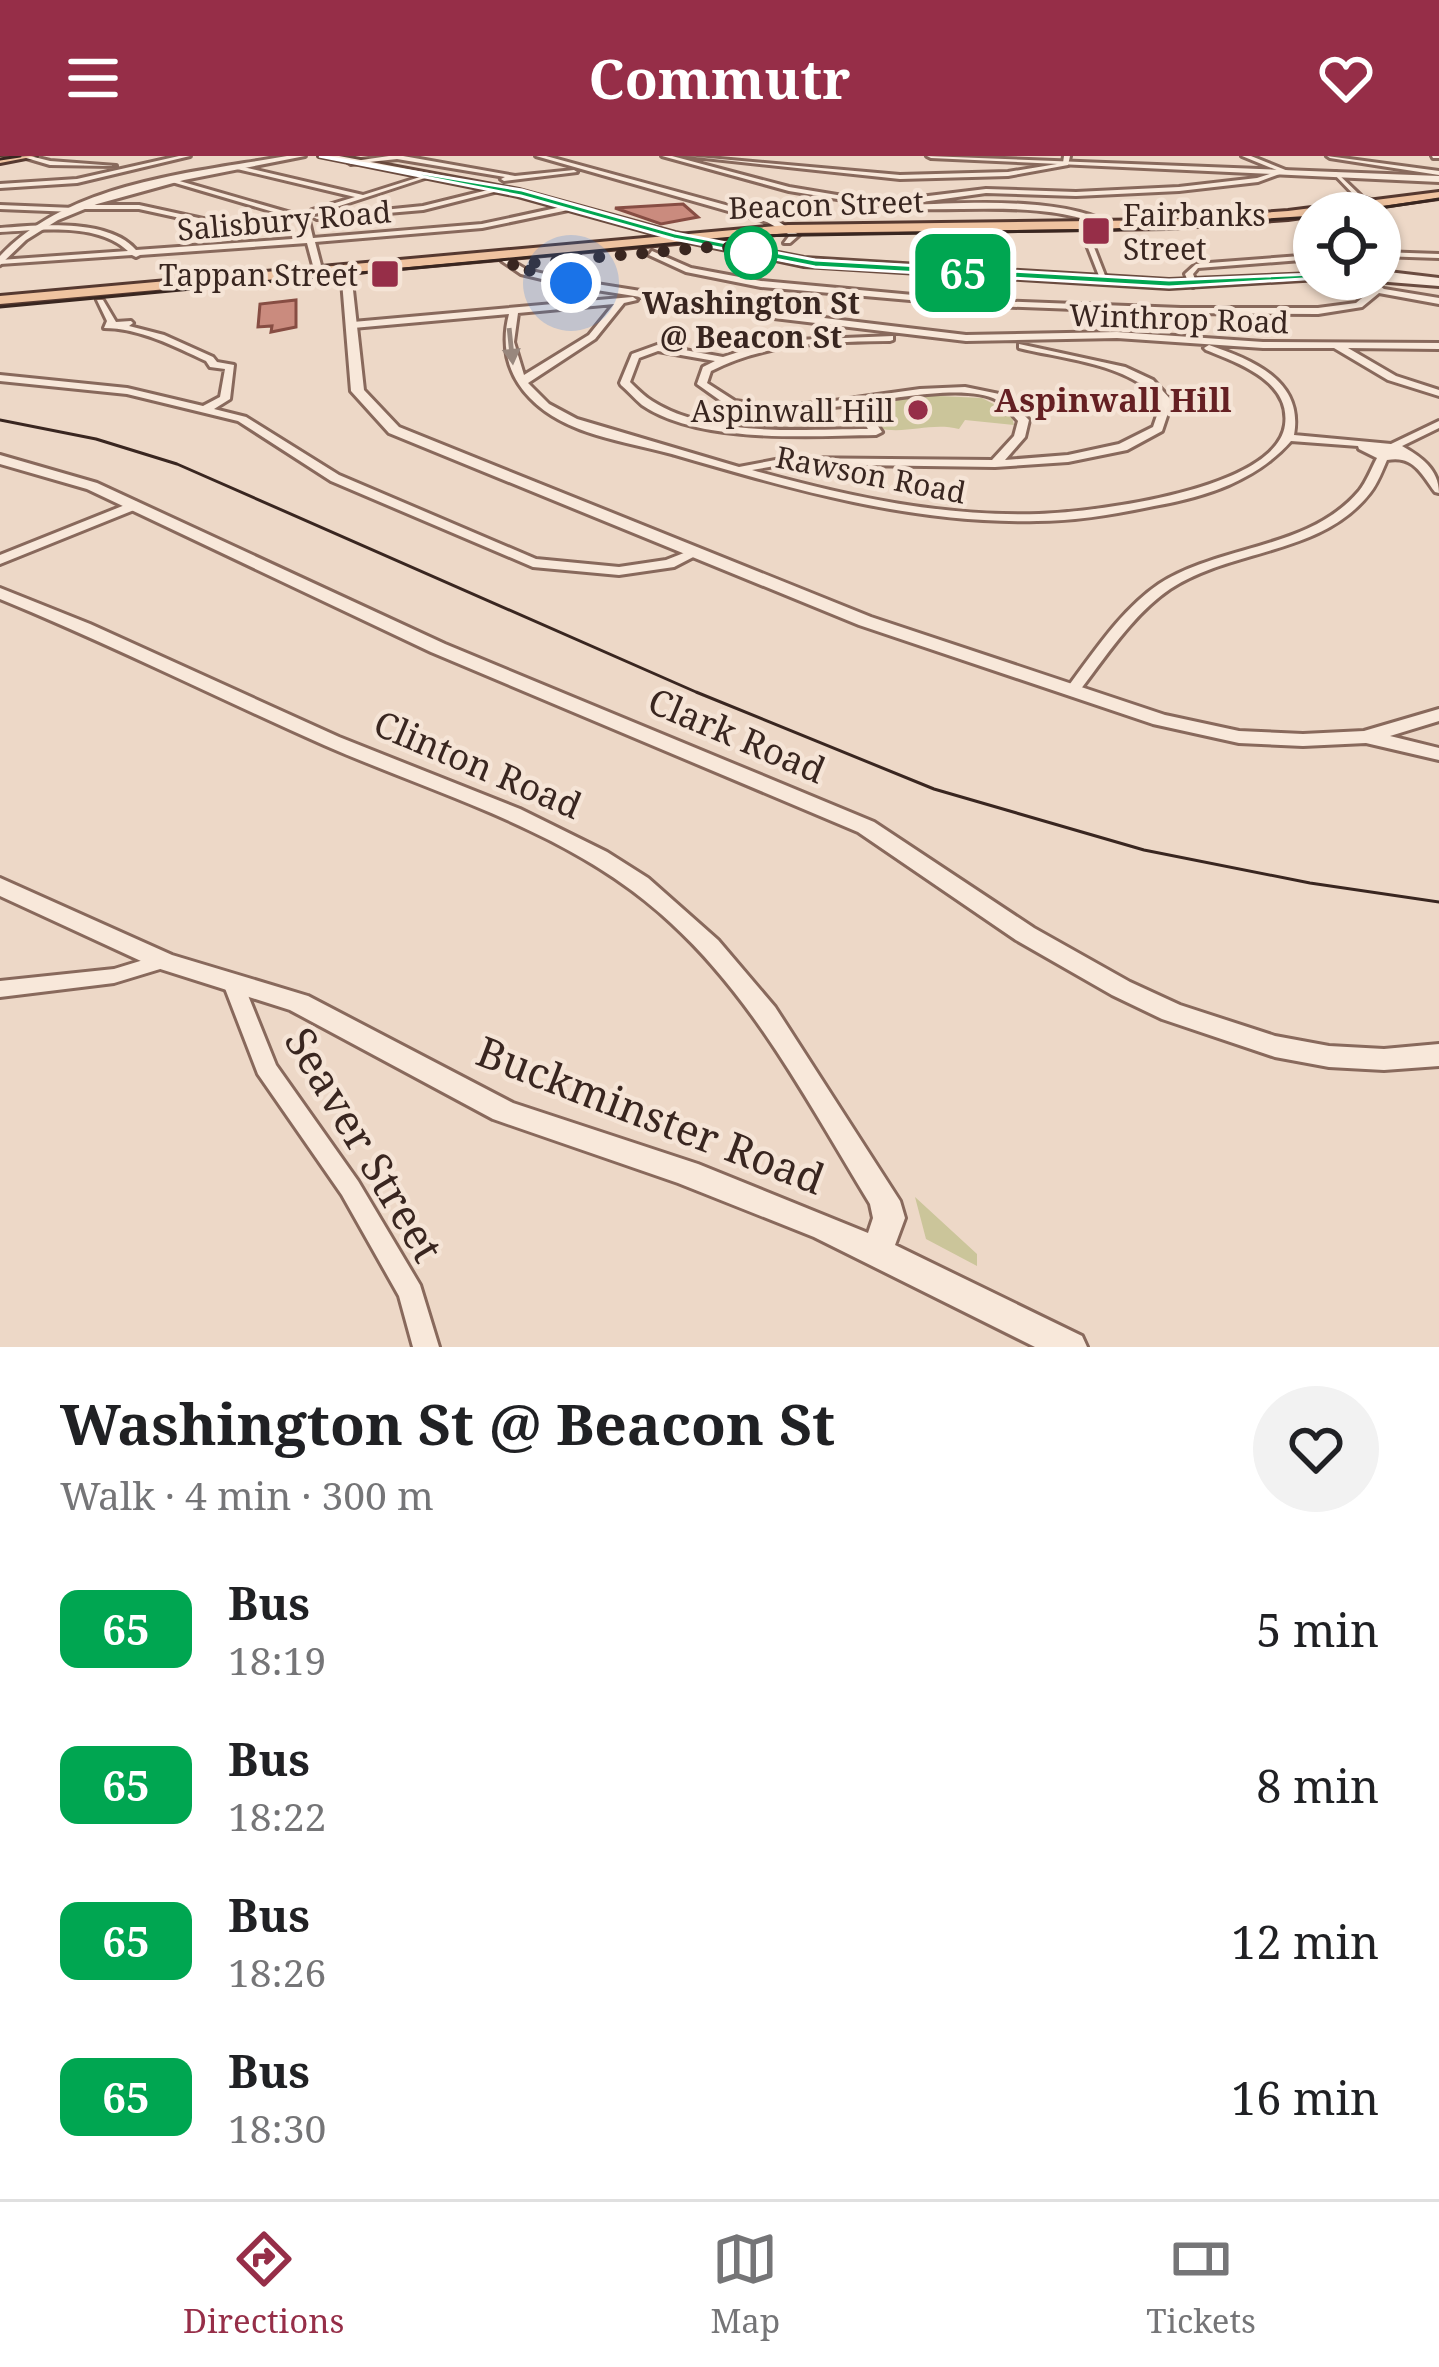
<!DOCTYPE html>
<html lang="en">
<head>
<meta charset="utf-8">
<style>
	:root { --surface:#fff; --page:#f2f2f2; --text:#202124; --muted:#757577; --line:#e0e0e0; --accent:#962e48 }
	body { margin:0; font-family:"Noto Serif",serif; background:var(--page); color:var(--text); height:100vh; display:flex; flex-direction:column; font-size:45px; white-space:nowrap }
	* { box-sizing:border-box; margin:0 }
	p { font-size:39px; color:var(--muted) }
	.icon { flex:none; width:66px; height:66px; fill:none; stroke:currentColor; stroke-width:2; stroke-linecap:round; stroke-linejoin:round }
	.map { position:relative; height:1191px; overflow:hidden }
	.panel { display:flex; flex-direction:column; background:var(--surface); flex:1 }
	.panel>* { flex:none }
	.badge { padding:0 24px; border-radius:18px; font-size:42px; line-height:78px }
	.tools { position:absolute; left:1293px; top:36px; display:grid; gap:24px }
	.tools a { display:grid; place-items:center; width:108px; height:108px; border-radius:50%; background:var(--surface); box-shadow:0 3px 9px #0004; font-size:60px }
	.you { position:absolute; width:60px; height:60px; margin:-30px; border:9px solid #fff; border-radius:50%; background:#1a73e8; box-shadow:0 0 0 18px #1a73e833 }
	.map>.badge { position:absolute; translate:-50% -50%; box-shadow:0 0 0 6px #fff }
	.round { display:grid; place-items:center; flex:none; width:126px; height:126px; border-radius:63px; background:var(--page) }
	.overview { display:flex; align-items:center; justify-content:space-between; height:204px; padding:0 60px }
	h1 { font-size:57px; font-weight:700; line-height:90px }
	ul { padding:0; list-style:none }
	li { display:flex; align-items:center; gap:36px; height:156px; padding:0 60px }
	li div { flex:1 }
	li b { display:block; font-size:45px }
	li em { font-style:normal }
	li .badge { min-width:132px; font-weight:700; text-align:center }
	header { display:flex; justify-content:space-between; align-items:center; height:156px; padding:0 60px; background:var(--accent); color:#fff; font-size:54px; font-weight:700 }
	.dock { display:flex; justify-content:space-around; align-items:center; height:168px; border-top:3px solid var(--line); background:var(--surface); font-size:33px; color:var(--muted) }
	.dock a { display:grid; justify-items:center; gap:6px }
	.dock .current { color:var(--accent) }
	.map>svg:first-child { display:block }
	.green { fill:#cbc59a }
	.building { fill:#ca8b7e; stroke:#874d43; stroke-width:3 }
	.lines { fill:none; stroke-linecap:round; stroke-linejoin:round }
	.minor-casing { stroke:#88695c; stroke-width:6 }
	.tertiary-casing { stroke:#88695c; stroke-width:6 }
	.secondary-casing { stroke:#6a4b3f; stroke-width:6 }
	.primary-casing { stroke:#563930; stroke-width:6 }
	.minor { fill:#f8e8da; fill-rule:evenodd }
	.tertiary { fill:#f8e8da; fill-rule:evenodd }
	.secondary { fill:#f8e8da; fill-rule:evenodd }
	.primary { fill:#efc3a0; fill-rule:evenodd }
	.tram { stroke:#392620; stroke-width:3 }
	.oneway { fill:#98877d }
	.line { fill:#00a651; stroke:#fff; stroke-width:3 }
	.walk { stroke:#392620; stroke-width:12; stroke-dasharray:0 21.6 }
	.poi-dot { fill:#962e48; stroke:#f5e4d6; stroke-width:4.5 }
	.stop-dot { fill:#fff; stroke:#00a651; stroke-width:6 }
	.labels { text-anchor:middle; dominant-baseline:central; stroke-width:9; stroke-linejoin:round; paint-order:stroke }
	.far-street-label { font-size:30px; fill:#392620; stroke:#f5e4d6 }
	.far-poi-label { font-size:30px; fill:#392620; stroke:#f5e4d6; text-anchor:end }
	.far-stop-label { font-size:30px; font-weight:bold; fill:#392620; stroke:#f5e4d6 }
	.far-neighbourhood-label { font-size:33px; font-weight:bold; fill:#652023; stroke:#f5e4d6 }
	.street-label { font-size:36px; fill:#392620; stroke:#f5e4d6 }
	.near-street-label { font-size:42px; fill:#392620; stroke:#f5e4d6 }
</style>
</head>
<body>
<header><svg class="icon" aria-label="menu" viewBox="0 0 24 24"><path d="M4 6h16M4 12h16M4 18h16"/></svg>Commutr<svg class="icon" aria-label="heart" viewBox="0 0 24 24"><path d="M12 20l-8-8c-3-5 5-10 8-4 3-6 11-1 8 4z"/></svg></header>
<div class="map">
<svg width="1439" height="1191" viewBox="0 0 1439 1191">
	<rect width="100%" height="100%" fill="#edd8c7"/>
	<path class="green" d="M917,239L982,242L1011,257L1014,269L965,264L959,273C930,266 906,279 877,272L865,250Z
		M915,1041L977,1098V1110L926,1083Z"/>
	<path class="building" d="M683,48L698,61L661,68L615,52Z
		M296,144V171L271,176L272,170L258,171L260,148Z"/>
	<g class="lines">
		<defs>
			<path id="minor" d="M30,0L50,5L116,10L50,9L23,1Z
				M179,0H190L77,27L0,32V28L77,23Z
				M389,0H403L515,20L574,14L577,16L504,25L501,23L505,21L397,3L351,8L348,6Z
				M536,0H546L773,62L799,79L790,87H784L790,79L767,66Z
				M662,0H672L789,31L879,46L986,33L1076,36L1179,31L1257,22L1279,15L1242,0H1251L1288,15L1258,26L1179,35L1076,40L986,37L886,51L789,35Z
				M686,0L900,19L1008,16L1063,7L1064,0H1070L1068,9L1008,20L900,23Z
				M1327,0L1439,15V19L1330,2Z
				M239,10L363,39L423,20L428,21L315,58L312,54L355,41L237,13Z
				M1332,16H1336L1362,41L1377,46V50L1358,43Z
				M172,24H176L301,60L294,62L172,26Z
				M500,31L502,34L423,54L317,63L313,61L423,50Z
				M0,49L74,52L78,54L74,56L0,53Z
				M83,49H139L217,66L291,61L295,63L217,70L139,53H80Z
				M570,49L573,53L482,72L315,86L323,117L319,120L315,117L307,87L140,99L136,101L132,99L0,108V104L128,95C97,66 40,74 0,76V72C38,69 109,62 136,94L306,82L301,65L305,63L309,65L313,82L482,68Z
				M909,49C966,47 1066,40 1114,70L1110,72C1047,45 979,55 912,53Z
				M1083,79L1090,81L1108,127L1101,125Z
				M652,95L691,112L761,125L967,144L1181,152H1318L1356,147L1373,133L1360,123H1370L1384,133L1439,142V148L1379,137L1362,151L1318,158L1181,157L967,149L761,131L686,116L649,99Z
				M1380,96L1439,98V102L1380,100Z
				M516,97L520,99L512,105L527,114L571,124L774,156L966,179L1117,176L1263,186L1439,187V193L1348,192L1396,220L1439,234V240L1388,224L1334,192H1263L1117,182L966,185L774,162L571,130L521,118L502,105Z
				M1314,99V103L1198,112L1193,118L1197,128L1193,131L1189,128L1185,118L1196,108Z
				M621,142L633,141L637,144L624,147L595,183L528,227L549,248L577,263L739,311L786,302L992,304L1014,280L1018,265C1012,259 1005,248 997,244C968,228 896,242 862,247L882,276L876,279C809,280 699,288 642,249C635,243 628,235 621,229L620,227L632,198L657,189L723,201L748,193L796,184L893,180V184L890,185C829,186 767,186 711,215L707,227L735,245L772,250L820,247L920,233L965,231L1004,239L1029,264L1025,281L1005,304L1068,299L1119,288L1153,271L1162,245C1126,207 1068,204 1019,192V188L1125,211L1153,224L1172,245L1162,275L1127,294L1068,306L995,311L786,308L752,314C846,340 941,361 1039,358C1093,356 1276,334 1285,269C1291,225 1238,207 1206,194L1204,192L1209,189C1252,204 1304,224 1294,279L1391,288L1439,265V272L1402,290C1420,300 1439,313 1439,337L1435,336C1421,317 1413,299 1387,304C1382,315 1378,327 1370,337C1322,399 1233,392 1170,433C1132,459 1105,502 1077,538H1067L1064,535L1067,532C1094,496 1121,454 1159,428C1221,388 1309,394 1359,335C1367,325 1371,313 1377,302L1359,293L1358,290L1291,285C1256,325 1205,341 1154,350C1116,358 1077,365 1037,365C911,368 792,333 672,298C625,285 565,279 530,242C507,218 501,189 509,158L353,172L348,169L353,166ZM614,148L589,179L524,219L514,186L518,157ZM658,195L715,205L703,211L697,228L728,250L772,257L853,249L868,273C802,273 710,282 652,245C644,240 637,233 630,226L639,202Z
				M97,144H103L116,166L131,165L133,167L129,170L164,179L213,201L217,206L234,209L230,243L214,253L246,261L339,319L536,403L619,411L666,404L694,393L701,397L674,411L619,419L533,411L331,325L238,265L127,238L0,225V219L127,232L203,250L220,241L225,213L210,211L206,205C174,190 139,172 104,172L107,165Z
				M135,345L141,349L139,352L0,408V399Z
				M163,798L170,800L173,805L170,810L114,827L0,841V825L114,813Z
				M233,820L240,822L243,827L276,909L358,1025L420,1129L439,1191H413L399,1140L342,1039L258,918L223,827L226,822Z"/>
			<path id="tertiary" d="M287,0H305L184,24L97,48L58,64L26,84L0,109V100C70,26 192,17 287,0Z
				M927,0L1439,20V26L931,2Z
				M1432,0H1439V2H1433Z
				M347,122L352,125L364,234L399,271L871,461L1165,559L1239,575L1303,578L1364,575L1439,553V565L1390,580L1439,592V604L1366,587L1303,590L1239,587L1153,568L859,469L389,277L351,235L342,125Z
				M0,299L97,327L445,488L874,666L1034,772L1130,826L1180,849L1275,880L1329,890L1384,893L1439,888V910L1384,914L1329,911L1275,901L1162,863L1112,839L1016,784L858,676L431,496L87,333L0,308Z
				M0,432L90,468L339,581L520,653L607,696L648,722L718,784L775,851L900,1045L905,1062L895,1089L1082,1180L1087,1191H1035L814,1081L678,1027L493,963L290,854L154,811L0,740V722L172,799L308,840L513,947L698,1008L868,1077L873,1062L870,1048C810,950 756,845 671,767C574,676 443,641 324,589C216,541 110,488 0,443Z"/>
			<path id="secondary" d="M319,0H339L519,34L675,77L804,102L1169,124L1314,118V123H1319L1169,132L804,110L674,83L518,40Z
				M1380,115L1439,122V130L1376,125L1380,123Z"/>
			<path id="primary" d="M36,0L0,7V1Z
				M1439,36V42L1288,63L1168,72L788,77L0,148V140L788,69L1168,64L1288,55Z"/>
		</defs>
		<use href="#minor" class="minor-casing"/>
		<use href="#tertiary" class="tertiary-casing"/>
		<use href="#secondary" class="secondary-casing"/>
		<use href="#primary" class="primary-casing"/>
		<use href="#minor" class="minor"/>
		<use href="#tertiary" class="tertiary"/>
		<use href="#secondary" class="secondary"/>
		<use href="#primary" class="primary"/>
		<path class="tram" d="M0,3L20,0
			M1348,57L1439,43
			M0,151L754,80L1113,74L1314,61
			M0,264L96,283L177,308L696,536L934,633L1144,694L1310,727L1439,746"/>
	</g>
	<defs><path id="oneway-solid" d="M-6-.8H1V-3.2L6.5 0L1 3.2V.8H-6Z" transform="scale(3)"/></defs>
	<use class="oneway" href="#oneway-solid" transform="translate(511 190) rotate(84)"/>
	<path class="line" d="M319,0L522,34L675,77L815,104L1169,124L1314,118L1320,122L1169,131L815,111L674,83L521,40Z"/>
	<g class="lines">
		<path class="walk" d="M571,127L511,109L722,90L757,98L751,97"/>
	</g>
	<g class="poi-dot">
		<rect x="1081" y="60" width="30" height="30" rx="6"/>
		<rect x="370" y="103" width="30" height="30" rx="6"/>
		<circle cx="918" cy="254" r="12"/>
	</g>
	<circle class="stop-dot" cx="751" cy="97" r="24"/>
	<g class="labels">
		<g class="far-street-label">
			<text transform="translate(826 48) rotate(-2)">Beacon Street</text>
			<text transform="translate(284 64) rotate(-5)">Salisbury Road</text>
			<text transform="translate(1179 162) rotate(2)">Winthrop Road</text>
			<text transform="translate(871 318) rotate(11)">Rawson Road</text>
		</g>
		<g class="far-poi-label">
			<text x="1123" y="58" text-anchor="start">Fairbanks<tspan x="1123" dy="34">Street</tspan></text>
			<text x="358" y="118">Tappan Street</text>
			<text x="894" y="254">Aspinwall Hill</text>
		</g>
		<g class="far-stop-label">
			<text x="751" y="146">Washington St<tspan x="751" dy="34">@ Beacon St</tspan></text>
		</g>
		<g class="far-neighbourhood-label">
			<text x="1113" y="243">Aspinwall Hill</text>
		</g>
		<g class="street-label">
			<text transform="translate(737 579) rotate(23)">Clark Road</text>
			<text transform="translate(478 608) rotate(23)">Clinton Road</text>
		</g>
		<g class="near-street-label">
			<text transform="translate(651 958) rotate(21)">Buckminster Road</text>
			<text transform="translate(365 988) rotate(59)">Seaver Street</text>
		</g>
	</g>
</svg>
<div class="tools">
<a><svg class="icon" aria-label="locate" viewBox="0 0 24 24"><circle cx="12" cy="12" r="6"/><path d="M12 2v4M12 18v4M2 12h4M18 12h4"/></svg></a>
</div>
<div class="you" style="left:571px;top:127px"></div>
<b class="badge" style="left:963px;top:117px;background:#00a651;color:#fff">65</b>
</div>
<section class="panel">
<div class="overview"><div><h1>Washington St @ Beacon St</h1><p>Walk · 4 min · 300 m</p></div><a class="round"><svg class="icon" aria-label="heart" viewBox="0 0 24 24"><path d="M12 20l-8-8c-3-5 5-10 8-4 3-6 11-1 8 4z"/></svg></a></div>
<ul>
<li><span class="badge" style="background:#00a651;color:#fff">65</span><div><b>Bus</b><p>18:19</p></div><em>5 min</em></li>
<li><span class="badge" style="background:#00a651;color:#fff">65</span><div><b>Bus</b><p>18:22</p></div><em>8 min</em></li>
<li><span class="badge" style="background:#00a651;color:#fff">65</span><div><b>Bus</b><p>18:26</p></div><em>12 min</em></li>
<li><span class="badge" style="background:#00a651;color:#fff">65</span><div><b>Bus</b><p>18:30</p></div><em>16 min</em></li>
</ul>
</section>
<nav class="dock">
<a class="current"><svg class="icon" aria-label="directions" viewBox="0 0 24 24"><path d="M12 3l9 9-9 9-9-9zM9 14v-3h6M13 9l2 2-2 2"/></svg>Directions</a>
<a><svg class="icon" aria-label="map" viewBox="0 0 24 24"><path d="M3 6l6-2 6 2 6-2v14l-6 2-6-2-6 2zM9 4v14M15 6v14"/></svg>Map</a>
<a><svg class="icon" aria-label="tickets" viewBox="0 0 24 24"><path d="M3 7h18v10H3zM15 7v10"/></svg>Tickets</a>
</nav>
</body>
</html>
